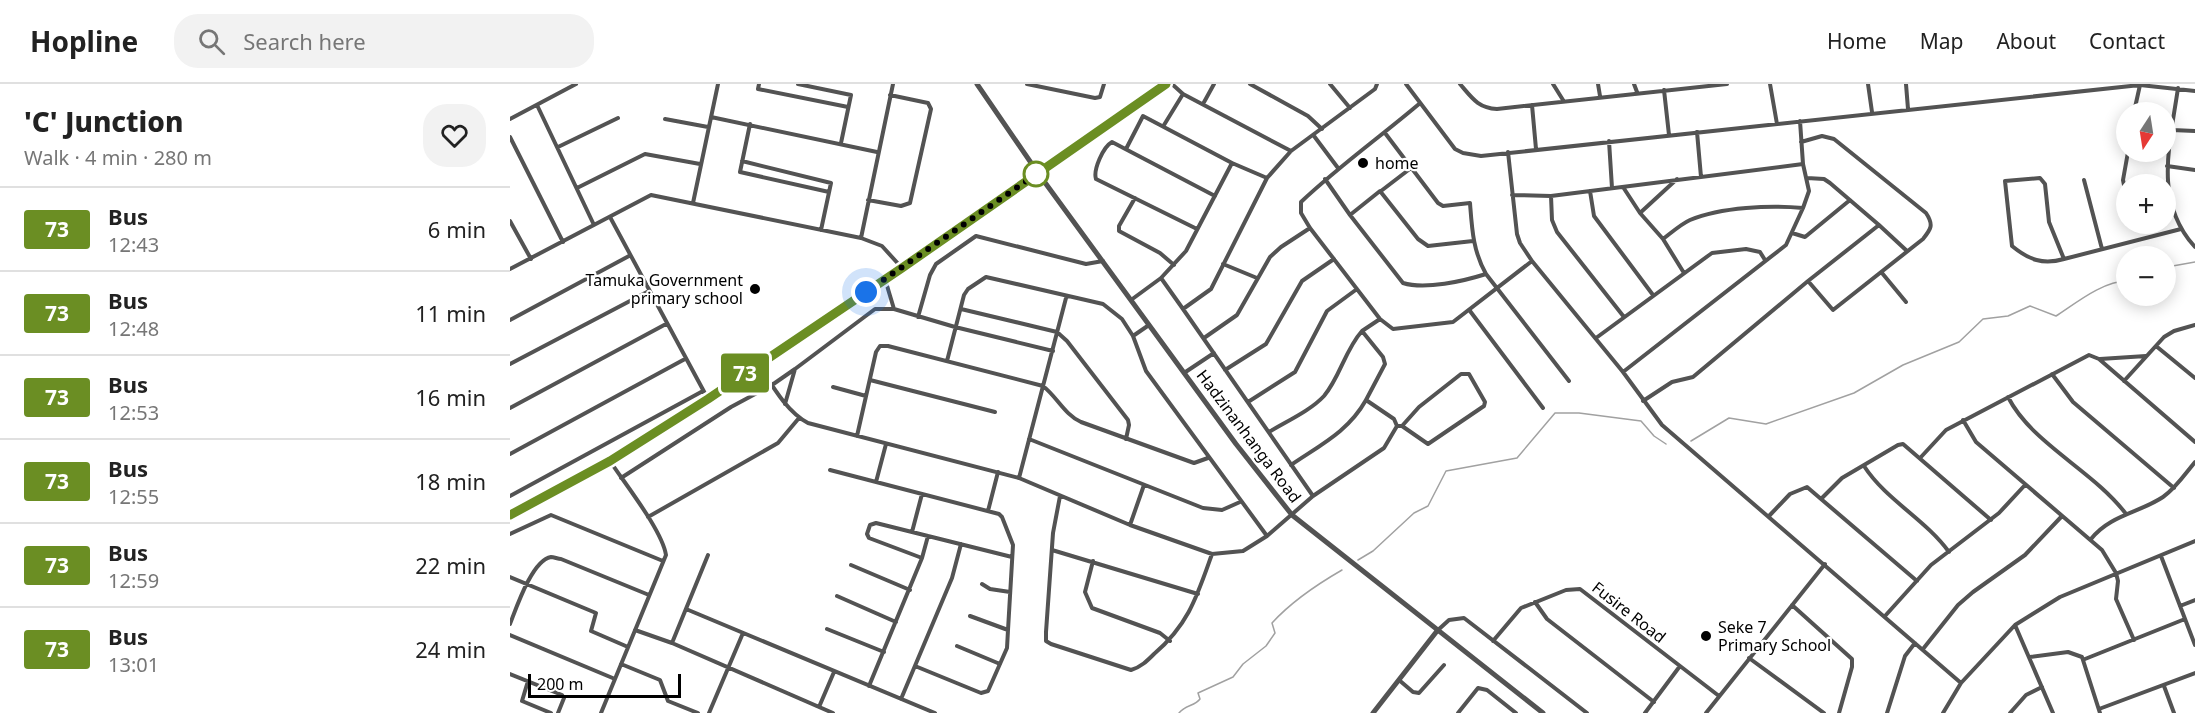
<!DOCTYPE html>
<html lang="en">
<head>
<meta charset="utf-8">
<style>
	:root { --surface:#fff; --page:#f2f2f2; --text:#222; --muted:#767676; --line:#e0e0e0 }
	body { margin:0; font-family:"Noto Sans",sans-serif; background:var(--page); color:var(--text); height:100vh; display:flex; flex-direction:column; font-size:22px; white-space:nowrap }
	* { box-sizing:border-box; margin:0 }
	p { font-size:20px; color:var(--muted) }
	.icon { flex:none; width:33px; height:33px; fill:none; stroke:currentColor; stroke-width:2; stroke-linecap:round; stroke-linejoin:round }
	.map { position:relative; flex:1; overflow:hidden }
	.details { display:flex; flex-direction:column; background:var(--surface); width:510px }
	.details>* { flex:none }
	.badge { padding:0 12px; border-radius:4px; font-size:21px; line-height:39px }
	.needle { width:39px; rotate:192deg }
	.controls { position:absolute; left:1606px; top:18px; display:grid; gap:12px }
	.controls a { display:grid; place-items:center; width:60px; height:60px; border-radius:50%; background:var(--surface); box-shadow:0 3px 15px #0003; font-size:30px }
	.scale { position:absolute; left:18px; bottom:15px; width:153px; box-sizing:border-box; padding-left:6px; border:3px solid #000; border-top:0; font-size:16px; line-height:21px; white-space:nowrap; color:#000; -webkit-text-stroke:4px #fff; paint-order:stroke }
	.you { position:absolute; width:30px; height:30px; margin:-15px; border:4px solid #fff; border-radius:50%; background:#1a73e8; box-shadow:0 0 0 9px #1a73e833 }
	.map>.badge { position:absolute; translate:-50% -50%; box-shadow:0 0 0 3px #fff }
	.round { display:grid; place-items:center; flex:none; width:63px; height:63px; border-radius:24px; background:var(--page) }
	.overview { display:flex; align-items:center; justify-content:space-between; height:102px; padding:0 24px }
	h1 { font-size:28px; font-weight:800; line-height:45px }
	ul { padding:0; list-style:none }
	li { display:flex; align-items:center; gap:18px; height:84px; padding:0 24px; border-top:2px solid var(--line) }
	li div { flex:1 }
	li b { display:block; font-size:22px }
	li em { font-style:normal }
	li .badge { min-width:66px; font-weight:700; text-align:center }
	header { display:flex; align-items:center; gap:36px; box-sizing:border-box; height:84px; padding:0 30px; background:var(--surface); border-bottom:2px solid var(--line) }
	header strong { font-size:28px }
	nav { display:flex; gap:33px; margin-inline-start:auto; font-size:21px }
	.search { width:420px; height:54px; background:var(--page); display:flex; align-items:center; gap:15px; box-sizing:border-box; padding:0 21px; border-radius:24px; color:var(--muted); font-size:22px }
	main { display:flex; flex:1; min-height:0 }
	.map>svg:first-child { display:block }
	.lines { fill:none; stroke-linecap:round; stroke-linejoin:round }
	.stream { stroke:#a1a1a1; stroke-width:1.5 }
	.minor { stroke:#535353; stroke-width:4 }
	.tertiary { stroke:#535353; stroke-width:5 }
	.secondary { stroke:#202020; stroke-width:6 }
	.line-casing { stroke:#fff; stroke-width:14 }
	.line { stroke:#6b8e23; stroke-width:9 }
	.walk { stroke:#000; stroke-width:6; stroke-dasharray:0 10.8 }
	.poi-dot { fill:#000; stroke:#fff; stroke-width:2 }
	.stop-dot { fill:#fff; stroke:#6b8e23; stroke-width:3 }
	.labels { text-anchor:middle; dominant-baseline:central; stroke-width:4.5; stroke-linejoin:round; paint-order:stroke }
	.poi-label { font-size:16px; fill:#000; stroke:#fff; text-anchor:start }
	.street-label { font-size:16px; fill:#000; stroke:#fff }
</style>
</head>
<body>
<header>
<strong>Hopline</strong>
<div class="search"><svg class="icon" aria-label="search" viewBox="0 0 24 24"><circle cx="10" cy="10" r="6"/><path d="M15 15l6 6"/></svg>Search here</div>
<nav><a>Home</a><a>Map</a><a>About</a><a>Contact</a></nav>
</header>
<main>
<section class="details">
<div class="overview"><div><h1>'C' Junction</h1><p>Walk · 4 min · 280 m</p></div><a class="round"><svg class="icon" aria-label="heart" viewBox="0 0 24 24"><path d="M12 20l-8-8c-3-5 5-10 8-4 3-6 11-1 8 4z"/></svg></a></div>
<ul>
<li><span class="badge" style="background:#6b8e23;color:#fff">73</span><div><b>Bus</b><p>12:43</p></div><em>6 min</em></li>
<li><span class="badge" style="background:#6b8e23;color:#fff">73</span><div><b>Bus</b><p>12:48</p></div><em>11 min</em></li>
<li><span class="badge" style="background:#6b8e23;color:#fff">73</span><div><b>Bus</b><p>12:53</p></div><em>16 min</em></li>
<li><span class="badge" style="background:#6b8e23;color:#fff">73</span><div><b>Bus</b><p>12:55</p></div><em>18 min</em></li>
<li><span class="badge" style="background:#6b8e23;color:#fff">73</span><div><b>Bus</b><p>12:59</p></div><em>22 min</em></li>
<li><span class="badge" style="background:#6b8e23;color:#fff">73</span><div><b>Bus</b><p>13:01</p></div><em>24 min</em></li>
</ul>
</section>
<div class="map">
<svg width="1685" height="629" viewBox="0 0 1685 629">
	<rect width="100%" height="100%" fill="#fff"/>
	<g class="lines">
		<path class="stream" d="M1656,186L1657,183L1685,178
			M1181,357L1219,334L1256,340L1344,309L1393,281L1449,258L1473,235L1498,232L1520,222L1546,232C1566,219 1593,197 1617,197
			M848,476L863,467L904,429L918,422L936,387L1007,374L1045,329H1069L1131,337L1144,352L1156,360
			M669,629C675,621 685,622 690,615L688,609L723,593L733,580L756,562L765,549L762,539C782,517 806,501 832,486"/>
		<path class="minor" d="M249,0L248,5L338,23
			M288,0L341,11L331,59
			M517,0L585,14L590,13L594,0
			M662,0L673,10L781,67
			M740,0L798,32L812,45
			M820,0L840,24
			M896,0L945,65L953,69L971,72L1630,1L1685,7
			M950,0C962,14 968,24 987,25L1217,0
			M1043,0L1053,16
			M1088,0L1090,12
			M1124,0L1127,8
			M1260,0L1267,40
			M1358,0L1362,28
			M1396,0L1398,25
			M1668,4C1660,60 1643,117 1685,163
			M1154,6L1159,51
			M693,20L704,0
			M909,20C870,53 828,83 791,118V129L800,144L870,235L883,245L943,238L1022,177
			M27,21L84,141
			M1022,21L1026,65
			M1624,28L1630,1
			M201,33L367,68
			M0,35L66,0
			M155,35L198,43
			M240,40L230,88L319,108
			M654,41L673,10
			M1662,46L1685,47
			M1187,48L1191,93
			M875,49L928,119L933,122L960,119C962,145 963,167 976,190L1059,297
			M804,52L828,84
			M0,53L53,158
			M1099,57L1102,104
			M1291,58L1312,52L1324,55L1416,129C1424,141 1421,145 1413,155L1323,226L1298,197L1369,141L1397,167
			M48,63L108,34
			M616,65L633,32L722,79L676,167L651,194L673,225L701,205L757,94L781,67L865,5L867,0
			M998,68L1007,150L1010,159L1022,177L1113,288L1152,341L1451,599
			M232,77L321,99L311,146
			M722,79L757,94
			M1657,82L1685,86
			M1297,94L1314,95L1320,99L1369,141
			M815,95L840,131L870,107L908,155L918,162L963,157
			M1574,96L1592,165
			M1113,103L1130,129L1153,155C1161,149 1171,140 1180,136C1211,123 1261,121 1293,124
			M67,104L135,70L190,80
			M871,107L901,84
			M1080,107L1084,132L1143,211
			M1002,111L1041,112L1293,80
			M1041,112L1042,136L1047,148L1114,233
			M625,114L609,142V147L650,169L664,181
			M358,116L391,122L400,119L421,25L418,19L380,11
			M1617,116L1613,96L1618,68
			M183,119L208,0
			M1130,129L1167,95
			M840,131L893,199C915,206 954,197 976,190
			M100,133L198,315
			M0,137L21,175
			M687,145L586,95C583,86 593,63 602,58L705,112
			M1282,149L1295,153L1340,116
			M351,154L383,0
			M1153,155L1174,189
			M1554,175L1539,138L1535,100L1530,94L1495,97L1502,162C1519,176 1533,181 1554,175L1671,145
			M713,180L747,194
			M0,185L141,111L351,154L372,162L392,184
			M1372,189L1396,218
			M375,195L384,225L445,243L543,267
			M621,216L651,194
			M451,225L547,248L557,257L618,336L619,341L616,355
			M960,227L1033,324
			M408,233L420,191L426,180L466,152L576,180L593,177
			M0,236L119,172
			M623,252L636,287L757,452
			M694,254L727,231L760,173L771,163L800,144
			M1086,254L1202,169L1236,165L1250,168L1255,176
			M1646,262L1685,294
			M1590,275L1636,272
			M437,277L454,211L458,205L476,193L593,220L612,235L623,252L639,241
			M0,280L139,207
			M249,281C262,301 276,327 298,339L509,394L620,441L702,470L733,467L757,452L803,412L673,225
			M715,286L756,260L792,197L824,175
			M1113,288L1276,161L1293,124L1299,107L1293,80L1290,37
			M674,289L704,269
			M1542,290L1563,318L1664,404
			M360,296L485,328
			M1614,297L1654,253L1664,247L1685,241
			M323,303L356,312
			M1498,313C1522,360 1584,387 1616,430
			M856,316L875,280L873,273L852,247L870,235
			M1133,317L1162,298L1183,293L1298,197
			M738,318L785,288L817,227L847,205
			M275,320L285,285L365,225H384
			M0,324L156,240
			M1453,336L1466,358L1592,466L1606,489L1608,497L1606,515L1624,556
			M887,342H892L918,360L974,322L975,318L959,290H951L909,323L892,342
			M759,348C777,337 800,327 814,312C830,293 835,266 852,247
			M347,352L366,268L370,262H378L533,302C547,313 555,331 571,338L684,379L698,374
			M519,355L693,424L712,426L730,418
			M0,370L175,275
			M1411,373L1436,346L1579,271L1589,275L1685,358
			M781,381C810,361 838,348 856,316L884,335L887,342L874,364L803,412
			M1354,382C1376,416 1415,435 1439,468
			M320,386L489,430L492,433L503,461L498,546L497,564L478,607L471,609L405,582
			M111,394L221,323L262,301L285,285
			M509,394L556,214
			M366,398L376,360
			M0,412L193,307
			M550,412L543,449L536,548V557L541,560L621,586C631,583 637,577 644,570C679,540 687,512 702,470
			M1312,414L1332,394L1388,361L1393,360L1481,436
			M478,427L488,388
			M1259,432L1280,410L1297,403L1407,497
			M138,433L268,359L289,334
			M620,441L634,401
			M402,448L412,410
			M0,450L41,431L153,477
			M1581,455C1600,431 1629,429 1653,413C1666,404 1675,390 1685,378
			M542,466L688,510
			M1651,472L1685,561
			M412,474L359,454L357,450L360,441L366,439L502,473
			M583,477L575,508L582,524L650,549L660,557
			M341,481L400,506
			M0,493L86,529L81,547L118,563
			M472,500L480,505L500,508
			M327,512L386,538
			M1025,518L1037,535L1144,618
			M1282,521L1342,575V583L1329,629
			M1670,522L1685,516
			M176,525L425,629
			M460,532L498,546
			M1375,532L1421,481L1489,429L1515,401
			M0,540C6,525 22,476 41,473C44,473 48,475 51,475L139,511
			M1505,541L1543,629
			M317,545L374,568
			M125,546L162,559L323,629
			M928,546L939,536L954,534L1077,629
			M0,551L105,595
			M983,557L1011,524L1056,506L1070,505L1209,612
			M162,559L198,471
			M447,562L490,580
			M1413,565L1448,521L1463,508L1515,471L1552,432
			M1520,573L1558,568L1572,573L1590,629
			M1239,574L1314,629
			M1575,575L1675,535
			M111,580L150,596L158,617L188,629
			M0,590L52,611L54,614L48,629
			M889,596L903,608L909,609L934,581
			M18,597L12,617L41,629
			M359,602L412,474L418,452
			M1654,602L1664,629
			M391,615L442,494L451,460
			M309,623L324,588
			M1589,625L1685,589
			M91,629L156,471C152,446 115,400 100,377
			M199,629L233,549
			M948,629L968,604L977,606L1006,629
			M1135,629L1170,582
			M1196,629L1315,480
			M1377,629L1395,572L1405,559
			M1433,629L1451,599L1505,541L1550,513L1685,457
			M1500,629L1516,611L1532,603"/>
		<path class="tertiary" d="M467,0L528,89L726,360L782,431L1033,629
			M863,629L927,547"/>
		<path class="secondary" d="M0,431L100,377L198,315L392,184L656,0"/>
	</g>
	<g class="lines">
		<defs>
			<path id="line" d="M0,431L100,377L198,315L392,184L656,0"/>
		</defs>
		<use href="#line" class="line-casing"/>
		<use href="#line" class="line"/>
		<path class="walk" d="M356,208L528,89L526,90"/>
	</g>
	<g class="poi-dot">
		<circle cx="853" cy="79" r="6"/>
		<circle cx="245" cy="205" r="6"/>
		<circle cx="1196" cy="552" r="6"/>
	</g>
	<circle class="stop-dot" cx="526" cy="90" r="12"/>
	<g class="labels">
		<g class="poi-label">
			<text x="865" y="79">home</text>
			<text x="233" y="196" text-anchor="end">Tamuka Government<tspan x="233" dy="18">primary school</tspan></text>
			<text x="1208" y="543">Seke 7<tspan x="1208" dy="18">Primary School</tspan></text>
		</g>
		<g class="street-label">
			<text transform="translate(739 352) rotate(53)">Hadzinanhanga Road</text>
			<text transform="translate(1119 528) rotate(38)">Fusire Road</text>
		</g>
	</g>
</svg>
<div class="controls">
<a><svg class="needle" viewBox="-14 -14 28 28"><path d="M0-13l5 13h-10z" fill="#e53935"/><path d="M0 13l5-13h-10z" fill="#767676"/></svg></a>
<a>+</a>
<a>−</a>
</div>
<div class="scale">200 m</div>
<div class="you" style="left:356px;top:208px"></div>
<b class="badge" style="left:235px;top:289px;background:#6b8e23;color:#fff">73</b>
</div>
</main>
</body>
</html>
